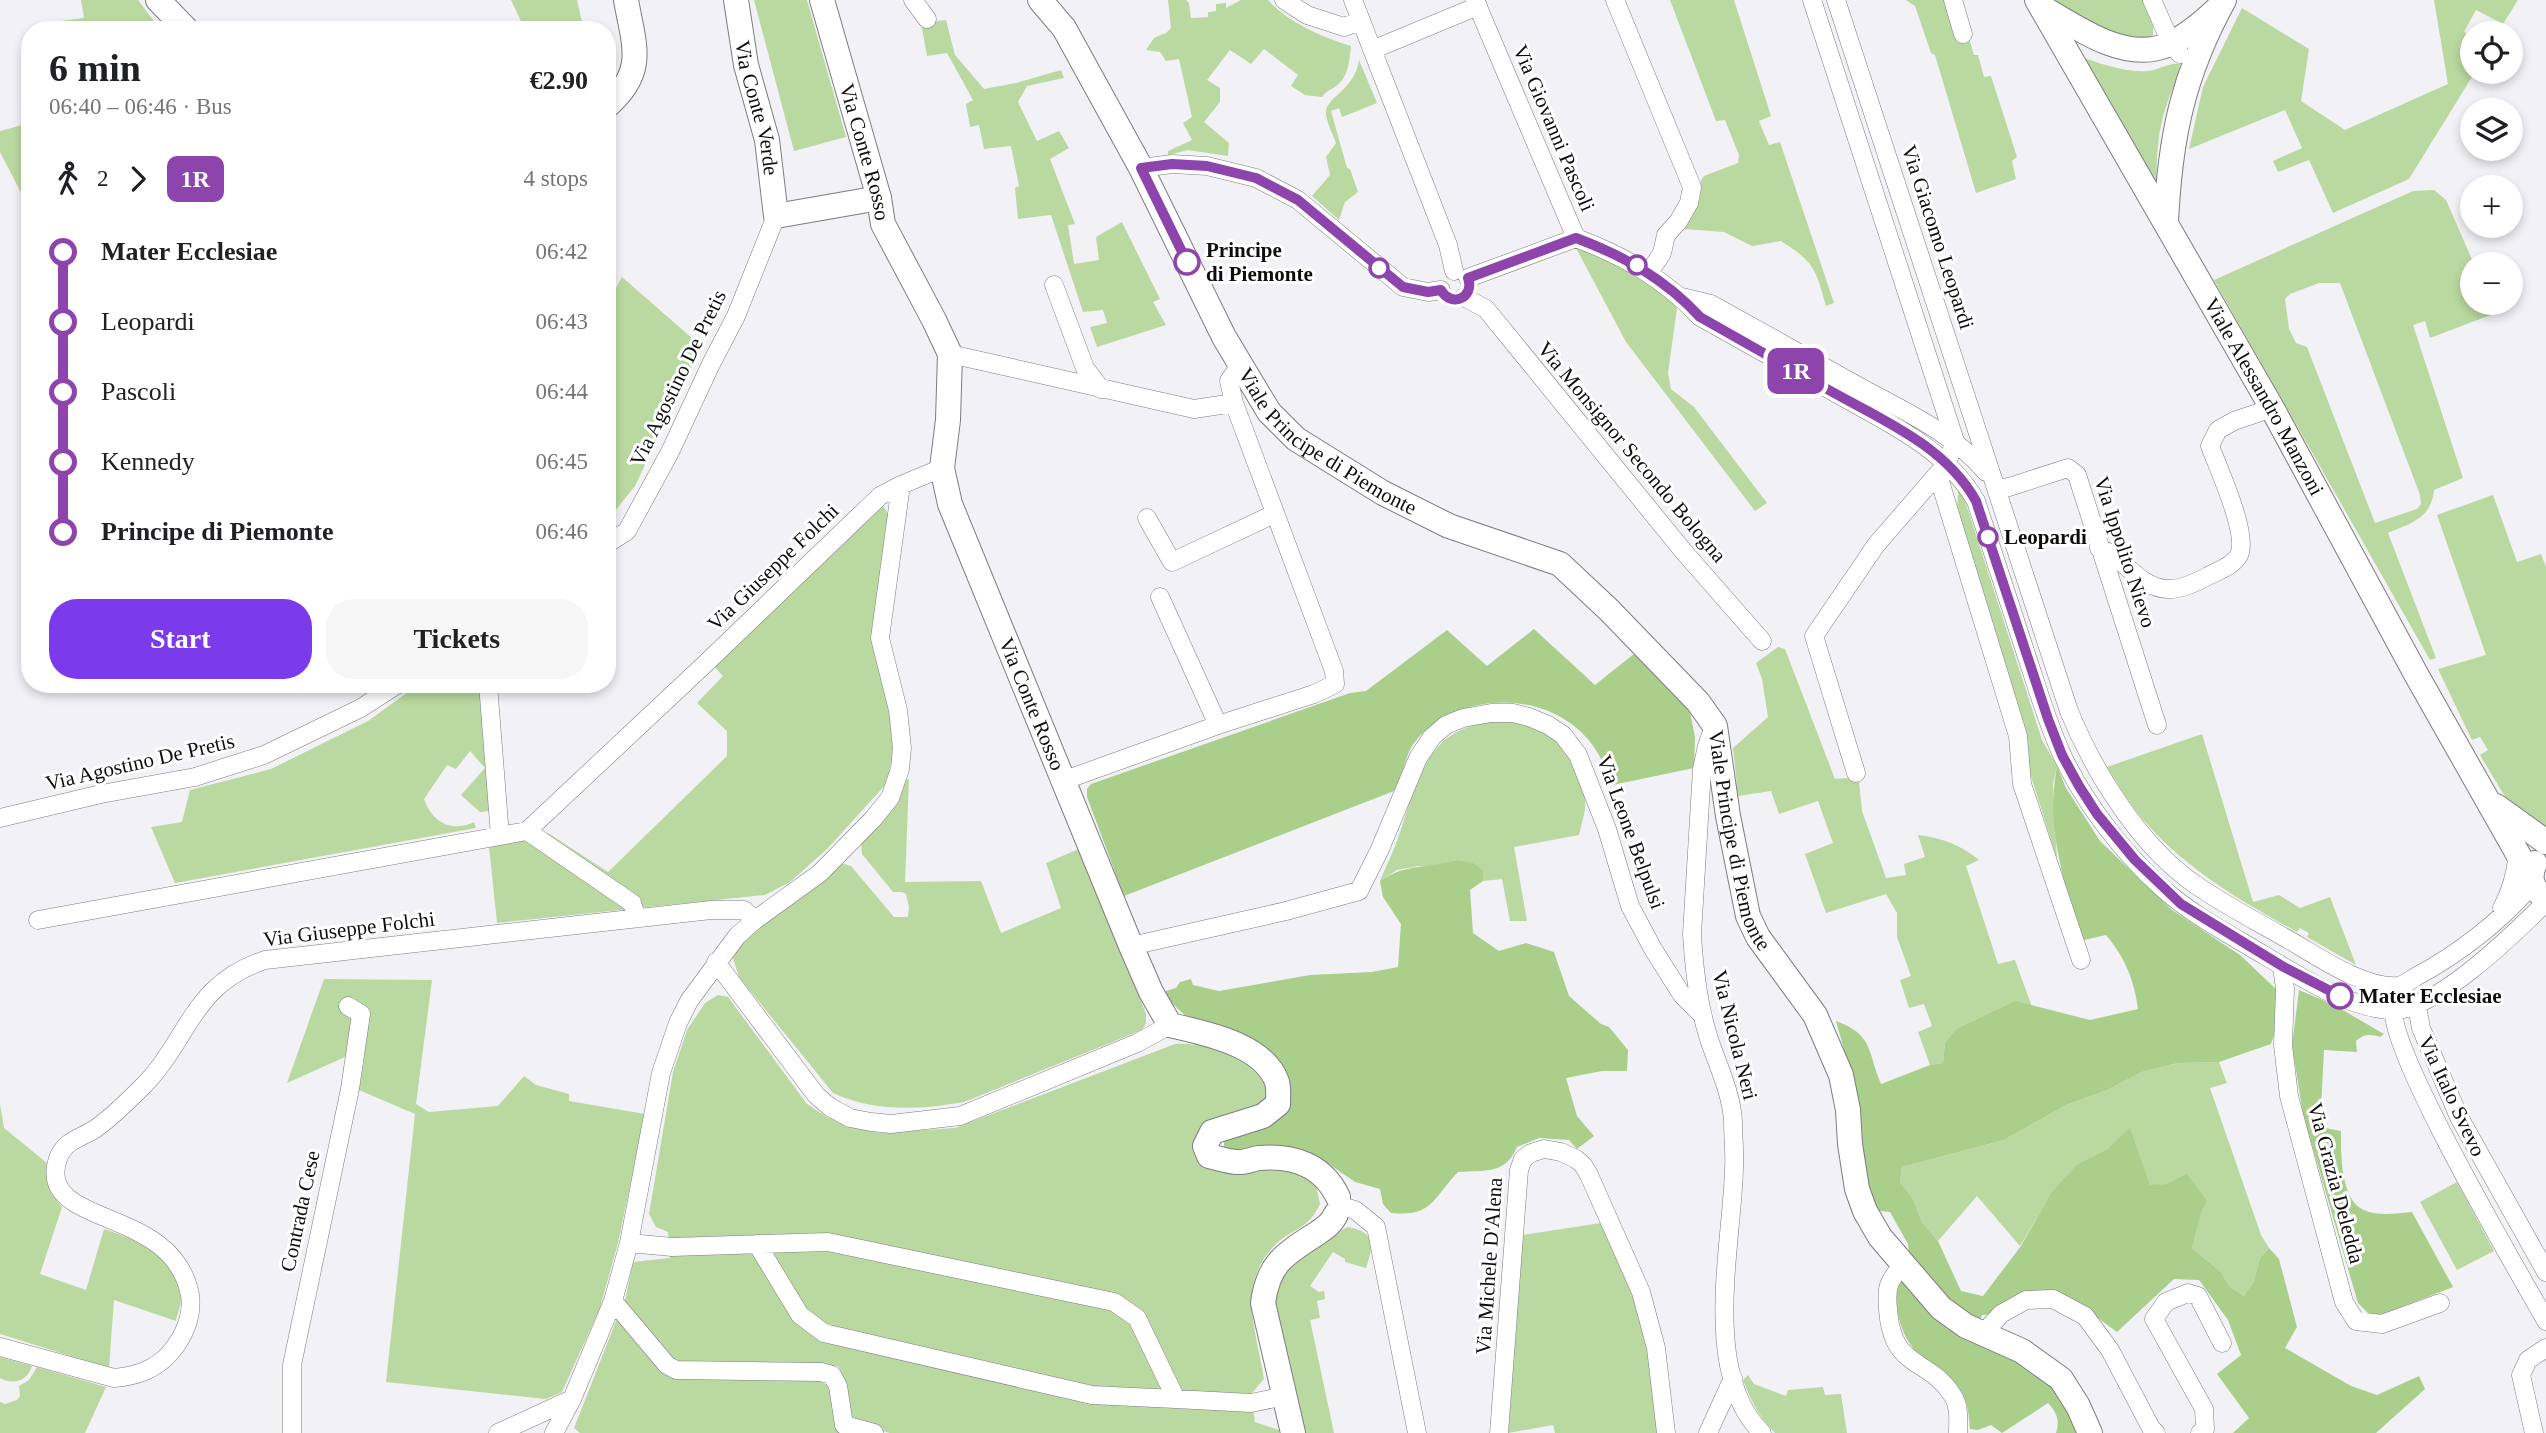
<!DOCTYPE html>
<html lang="en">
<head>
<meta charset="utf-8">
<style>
	:root { --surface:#fff; --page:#f6f6f6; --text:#202124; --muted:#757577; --accent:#7c3aed }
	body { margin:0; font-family:"Times New Roman",serif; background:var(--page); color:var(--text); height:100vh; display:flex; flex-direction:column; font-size:26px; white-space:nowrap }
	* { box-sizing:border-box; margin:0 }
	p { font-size:23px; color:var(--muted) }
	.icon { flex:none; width:38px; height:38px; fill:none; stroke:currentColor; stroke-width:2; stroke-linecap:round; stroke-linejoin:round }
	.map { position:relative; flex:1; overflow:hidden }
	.drawer { position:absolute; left:21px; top:21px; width:595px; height:672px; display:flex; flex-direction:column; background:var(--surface); border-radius:28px; box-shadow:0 4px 10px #0003 }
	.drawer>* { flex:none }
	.badge { padding:0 14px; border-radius:10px; font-size:24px; line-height:46px }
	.controls { position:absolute; left:2460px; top:21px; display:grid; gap:14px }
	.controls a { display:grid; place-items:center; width:63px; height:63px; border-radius:50%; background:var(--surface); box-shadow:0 4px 10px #0003; font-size:35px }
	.map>.badge { position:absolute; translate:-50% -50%; box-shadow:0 0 0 4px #fff }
	.legs { display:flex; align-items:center; gap:10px; height:77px; padding:0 28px; font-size:23px }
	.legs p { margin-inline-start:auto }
	.overview { display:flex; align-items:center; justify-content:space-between; height:119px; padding:0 28px }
	h1 { font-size:38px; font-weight:700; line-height:52px }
	.button { display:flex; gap:14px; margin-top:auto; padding:14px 28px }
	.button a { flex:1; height:80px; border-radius:28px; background:var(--accent); color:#fff; font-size:28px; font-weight:700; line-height:80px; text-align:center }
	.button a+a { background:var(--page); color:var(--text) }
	ul { padding:0 28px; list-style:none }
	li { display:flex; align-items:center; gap:24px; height:70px; font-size:26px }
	li i { display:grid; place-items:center; width:10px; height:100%; margin:0 9px; background:currentColor }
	li i::after { content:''; width:18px; height:18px; margin:-9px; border:5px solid; border-radius:50%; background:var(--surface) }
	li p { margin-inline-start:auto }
	li:first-child i { background:linear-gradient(#0000 50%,currentColor 0) }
	li:last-child i { background:linear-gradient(currentColor 50%,#0000 0) }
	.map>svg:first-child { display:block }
	.green { fill:#bad9a0; fill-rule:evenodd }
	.forest { fill:#aacf8b }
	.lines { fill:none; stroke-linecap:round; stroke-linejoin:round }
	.street-casing { stroke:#7d7d81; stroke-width:19 }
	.secondary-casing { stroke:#7d7d81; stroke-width:26 }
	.street { stroke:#fff; stroke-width:18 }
	.secondary { stroke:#fff; stroke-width:24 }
	.line-1-casing { stroke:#fff; stroke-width:16 }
	.line-1 { stroke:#8e44ad; stroke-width:10 }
	.stop-1-dot { fill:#fff; stroke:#8e44ad; stroke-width:3.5 }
	.labels { text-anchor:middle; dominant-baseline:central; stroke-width:6; stroke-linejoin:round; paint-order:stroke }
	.street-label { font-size:21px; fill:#0e0e0f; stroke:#fff }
	.stop-label { font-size:21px; font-weight:bold; fill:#0e0e0f; stroke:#fff; text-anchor:start }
</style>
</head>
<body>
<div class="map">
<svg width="2546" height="1433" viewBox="0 0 2546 1433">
	<rect width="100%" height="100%" fill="#f2f1f6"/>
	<path class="green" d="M81,0H138L161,30H39V24L84,18Z
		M511,0H577L582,22L564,30H525Z
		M754,0H807L846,137L794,151Z
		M1168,0H1186L1189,3L1191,18L1208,17V12L1216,11V4L1226,3V8L1241,0H1268C1288,22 1322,37 1351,46C1349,62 1349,77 1335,87C1329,91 1326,91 1322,97L1305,95L1291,86L1298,75L1264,49L1251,64L1230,50L1207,80L1220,88V102L1204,122L1229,143L1228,156L1188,150L1168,155V151L1192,140L1183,123L1192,117L1179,59L1166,61L1160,52L1146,50L1154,38L1166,33L1171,28Z
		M1670,0H1734L1771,116L1759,121L1769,145L1780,142L1834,303L1826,306C1816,269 1814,262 1781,241L1752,246L1724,232L1684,229L1700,199L1701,180L1704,176L1738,163L1739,155L1725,120L1716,121Z
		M1906,0H1948L1969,38L1974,55H1978L1984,77L1991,76L2017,157L2012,161L2016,179L1976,193L1935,55L1931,53L1915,6Z
		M2054,0H2146L2153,19V35L2145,40L2128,41L2058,7Z
		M2434,0H2518L2503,24L2476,10L2464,32L2473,37L2475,72L2409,179L2333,213L2309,160L2278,172L2273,161L2302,148L2285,110L2189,149L2203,87L2242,8L2309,49L2301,101L2345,130L2448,84Z
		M946,20L955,55L984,89L1016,83L1061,70L1064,78L1027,86L1018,102L1037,141L1059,131L1069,148L1050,159L1075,224L1068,225L1074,264L1099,260L1096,237L1122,222L1160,299L1153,302L1166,325L1097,347L1090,327L1107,323L1103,310L1083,312L1051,215L1018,219L1015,188L1019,186L1011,146L984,149L979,125L970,127L966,104L973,100L947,53L927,56L921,23Z
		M2078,56C2100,63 2124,73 2148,71C2159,70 2170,62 2180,64C2179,78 2170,93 2166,107C2157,133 2156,163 2157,191Z
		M1359,60L1377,103L1342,117L1339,108L1331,111L1347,168L1350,169L1358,192L1345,202L1339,220L1312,196L1330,175L1326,157L1336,143C1333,134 1325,120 1326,111C1328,96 1355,89 1359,60Z
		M30,123V210L0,152V131Z
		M2434,190L2446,200L2474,264L2473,303H2492L2496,313L2430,338L2425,321L2413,325L2463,478L2434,490C2431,519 2411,523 2388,533L2436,658L2430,660L2214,280L2413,191ZM2319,283H2340L2420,495L2421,504L2417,509L2375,523L2307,347L2296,343L2289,329L2285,299L2290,294Z
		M1581,245L1617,261L1678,301L1668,373L1671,389L1694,407L1767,503L1755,511L1626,342L1576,248Z
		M622,277L701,346L635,486L607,521V291H614Z
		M1962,491L2042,740L2057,766L2053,784L2057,859L2027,764L1957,514L1958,492Z
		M2493,495L2517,562L2541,554L2546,567V828L2507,800L2480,755L2488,750L2480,737L2472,740L2438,669L2486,655L2437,515Z
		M883,506L891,518L875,636L894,729L892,756L887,783L827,849L790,882L765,895L497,923L489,846L548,833L608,872L727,756V731L697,703L723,676L712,664Z
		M1778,647L1785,649L1835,779L1848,778L1859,781L1862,811L1886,878L1906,875L1904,864L1925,857L1918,835C1942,838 1961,845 1979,860L1966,866L1998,964L2015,960L2032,1007L2015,1002L1945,1043L1943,1063L1930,1065L1918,1032L1932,1026L1924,1004L1909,1008L1900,980L1911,976L1897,937V913L1886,894L1826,913L1805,854L1833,843L1818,801L1779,814L1771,791L1738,796L1733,748L1768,717L1762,679L1756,663Z
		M419,684H482L490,811L480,812L461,795L485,768L470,751L456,769L447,765L424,799C432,822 451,833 474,822L476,828L175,883L151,827L182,822L190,790L271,769L368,721Z
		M1496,720C1514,723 1537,725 1552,736C1569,749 1588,787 1585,808C1584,817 1581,826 1579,835L1514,847L1527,921H1510L1502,879L1483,881V870L1456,860L1435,867L1419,866L1397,870L1380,881C1385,868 1392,855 1397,841C1410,806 1418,754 1455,733C1467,726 1482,723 1496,720Z
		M2202,734L2253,902L2279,895L2300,908L2330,897L2356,965L2307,937L2309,933L2300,928L2297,932C2243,902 2190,872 2148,825C2132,808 2120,787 2107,767Z
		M909,779L905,882L981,881L1001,933L1061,908L1046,863L1081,848L1146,1014V1023L1142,1030L964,1102C920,1110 874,1112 833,1093L739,977L732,955L741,942L841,863L851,866L894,917H908L909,907L906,894L902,892H893L862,854L861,843L905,780Z
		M324,979L432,980L416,1104L429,1112L498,1106L524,1076L536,1085L569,1094V1101L645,1114L618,1243L600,1308L562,1392L546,1399L386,1382L415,1114L359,1090L364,1061L345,1057L287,1083Z
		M718,995L728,997L807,1104L827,1117L879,1133L955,1128L1175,1044C1209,1042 1261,1058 1272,1093L1265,1104L1200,1134L1247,1170L1287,1171L1305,1175L1316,1185L1320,1204C1307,1231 1294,1227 1276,1244C1236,1283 1256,1329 1264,1379L1251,1394L1255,1422L1279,1430V1433H890C880,1430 866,1429 856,1424C842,1417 848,1380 838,1366L682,1362L671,1357L625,1301L633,1262L670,1258L668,1232L656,1227L649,1214L673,1072L687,1030L705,1003Z
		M2219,1062L2227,1083L2210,1088L2261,1235L2269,1248L2260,1258L2254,1281L2244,1296L2230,1287L2221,1272L2192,1248C2202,1219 2195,1204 2187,1175L2166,1184L2150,1186L2130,1129L2107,1149L2077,1164L2051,1194L2020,1246L1977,1196L1938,1241L1922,1222L1913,1199L1900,1182L1902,1167L2004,1140L2066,1105L2105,1091L2142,1072L2178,1063Z
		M0,1104L4,1128L47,1163C44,1182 50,1192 62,1207L40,1274L86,1290L104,1229C137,1240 181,1257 181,1299C181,1306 177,1314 176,1321L114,1300L109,1368L0,1334Z
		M2457,1182L2494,1251L2457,1270L2420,1202Z
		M1601,1223L1633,1295L1650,1364L1657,1433H1555L1553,1425L1508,1433L1523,1235Z
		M1347,1227C1375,1231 1374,1245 1366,1268L1345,1262V1259L1333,1252L1310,1286L1319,1292L1324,1291L1325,1299L1317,1301L1320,1318L1310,1320L1334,1433H1303L1272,1301C1283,1261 1314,1248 1347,1227Z
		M620,1311L671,1377L817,1380L829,1386L837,1430L845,1433H580L574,1428Z
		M0,1357L32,1366C27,1382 13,1385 0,1378Z
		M37,1367L106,1387L85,1433H0V1402L5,1404L17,1400L20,1396L19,1386L29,1380Z
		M1748,1375L1754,1384L1786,1396L1788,1390L1823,1387L1825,1395L1841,1394L1847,1433H1775C1759,1417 1751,1401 1743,1380Z"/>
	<path class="forest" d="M1534,629L1595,685L1635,653L1689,707L1695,737L1694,768L1608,786C1605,776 1604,764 1599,755C1563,691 1467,686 1418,738C1404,753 1405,774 1394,791L1124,896L1087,797V789L1091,784L1350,693L1366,691L1447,630L1487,666Z
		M2057,766L2066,788L2100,841L2172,910L2240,955L2277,990L2276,1029L2271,1044L2219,1062L2178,1063L2142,1072L2105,1091L2066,1105L2004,1140L1902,1167L1900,1182L1913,1199L1922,1222L1938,1241L1961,1291L1983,1296L2021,1246L2051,1193L2077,1164L2107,1149L2130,1128L2150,1185L2166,1184L2187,1174L2207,1201C2197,1216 2198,1231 2192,1248L2221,1272L2230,1287L2244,1296L2254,1281L2260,1258L2269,1248L2279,1259L2297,1327L2285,1348L2351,1386L2377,1395L2419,1376L2425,1389L2376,1433H2233L2249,1418L2217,1374L2241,1355L2228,1320L2199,1280L2174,1279L2117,1332C2091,1314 2053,1278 2020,1297C2006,1305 1998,1315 1982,1315L1978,1325L1965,1320L1910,1261L1908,1244L1890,1212L1880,1211L1874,1207L1866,1189L1851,1074L1836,1021C1874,1035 1867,1051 1881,1084L1930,1065L1943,1063L1945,1043L1957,1029L2015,1001L2090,1020L2138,1009C2134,979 2125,958 2106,935L2080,941C2065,882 2045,828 2057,766Z
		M1456,860L1473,863L1483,870V881L1470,890L1473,933L1499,951L1526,943L1554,952L1569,996L1601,1024L1609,1027L1628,1050L1627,1071H1602L1566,1078L1577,1116L1594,1136L1577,1149L1569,1140L1539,1138L1517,1147C1505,1175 1485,1170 1458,1172C1432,1199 1433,1217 1391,1213L1383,1204L1380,1189L1355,1182L1320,1158L1285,1152L1231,1153L1224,1149V1139L1289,1095C1283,1032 1241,1048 1199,1025C1184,1017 1173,1004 1162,992L1176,988L1180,982L1191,979L1193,985L1219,991L1310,975L1372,972L1398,967L1401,924L1383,897L1380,881C1409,862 1425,870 1456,860Z
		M2299,990L2334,1005L2384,1034L2380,1037C2370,1034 2364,1034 2356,1041L2357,1052L2324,1050L2320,1127L2341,1131C2341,1152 2340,1197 2362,1209C2376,1217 2397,1213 2412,1212L2453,1287L2381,1315H2370L2358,1303L2303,1114L2292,1045Z
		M1904,1279L1917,1299L1947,1325L2016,1358L2056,1388L2080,1433H2056C2060,1420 2057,1413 2048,1403L2002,1433L1991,1425L1978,1430L1970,1429C1969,1417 1968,1403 1962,1393C1954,1381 1944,1375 1933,1367C1904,1346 1893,1318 1898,1282Z"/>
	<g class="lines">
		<defs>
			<path id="street" d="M913,0L927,19
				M1284,0L1307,15L1344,27L1360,21
				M1353,0L1448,245L1454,271
				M1475,0L1576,238C1624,256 1665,279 1700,317C1744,342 1788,366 1832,391C1884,421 1945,447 1976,501C1993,553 2010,605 2027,657C2038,690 2048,725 2063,757C2086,805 2122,851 2161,887C2193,916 2231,935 2267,957C2303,978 2345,1006 2388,1010C2432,1015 2515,933 2546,902
				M1615,0L1692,187L1689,203L1678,222L1666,235L1662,253L1649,273
				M1812,0L1955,441L1947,463L1876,545L1814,636L1856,773
				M1836,0L2069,711C2094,772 2140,847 2196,885C2229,908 2266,926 2301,947C2326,962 2368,989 2398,986C2404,985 2412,979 2417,976C2457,955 2504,919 2532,884
				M1953,0L1963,34
				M2152,0L2171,43L2180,54
				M1372,50L1478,6
				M1141,168L1172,164L1207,166L1256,178L1298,200L1403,287L1428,292L1441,290
				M1468,278L1576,238
				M1054,285L1085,368L1101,389
				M1464,297L1486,309L1684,552L1762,641
				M1682,297L1711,304C1761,332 1812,360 1862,388C1906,412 1953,433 1986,472
				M950,354L1194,409L1234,403
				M1938,475L2018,736L2022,784L2081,960
				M1996,489L2009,487L2068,468L2077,475L2157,725
				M1147,518L1172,562L1274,514
				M607,544L627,531L670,452L711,364L736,316L776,216
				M2099,548C2125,557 2137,587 2167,589C2179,590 2197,582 2208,576C2218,571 2233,566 2239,555C2249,534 2218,468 2210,446L2218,430L2234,421L2272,408
				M1160,597L1218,725
				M488,684L500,836
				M1713,729L1707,746L1702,769L1692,934C1694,969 1698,1005 1709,1039C1718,1066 1731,1092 1733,1121C1733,1137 1735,1154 1734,1169C1732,1246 1701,1373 1762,1433
				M1065,780L1218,725L1314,694L1335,684L1334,671L1234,403L1229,381L1240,365
				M0,818L101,794L195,777L264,755L361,708L398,684
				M527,831L632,903L637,918
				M2502,908C2512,890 2516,873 2518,852
				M38,920L527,831L705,664L880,496L901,485
				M1131,946L1286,911L1359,891L1380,849L1418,758L1432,737L1446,725L1463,718L1491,713H1513L1529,717L1548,725L1563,735L1578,755L1607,829L1630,906L1653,949L1682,995L1703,1016
				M716,962L816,1095L830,1107L850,1118L871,1122L891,1124L960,1116L1137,1043L1170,1025
				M2282,966L2285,989L2283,1045L2289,1096L2344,1302L2356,1321L2382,1324L2440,1303
				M2409,998L2417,1007L2421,1028L2459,1117L2546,1272
				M2394,1002C2381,1041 2520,1274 2546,1321
				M1345,1207L1355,1210L1376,1227L1417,1433
				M629,1243L672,1247L828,1242L1114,1302L1137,1318L1176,1399L1251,1403L1285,1396
				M757,1244L800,1315L824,1333L1092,1395L1176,1399
				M1902,1266C1888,1281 1886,1288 1888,1309C1892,1371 1928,1356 1953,1396C1960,1408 1958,1420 1958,1433
				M613,1301L667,1365L676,1370L821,1372L832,1375L838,1386L844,1425L874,1433
				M1985,1337L1990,1326L2001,1314L2026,1300L2053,1299L2085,1316L2110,1350L2151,1428L2156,1433
				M0,1347L114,1378C136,1376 155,1370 170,1353C184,1337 193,1316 190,1295C175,1214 65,1225 56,1179C54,1167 58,1153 67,1145C75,1138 86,1135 95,1129C111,1118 125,1104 139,1090C189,1043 189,985 265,960L711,910H744L755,920
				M292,1433V1365L350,1089L361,1014L348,1006
				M498,1433L572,1399
				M554,1433L572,1399L613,1301L629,1243L661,1073L678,1023L689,1001L737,936L755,920L820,873L873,819L890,798L900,769L902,748L898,710L880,638L901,485L942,468
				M1499,1433L1519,1170L1523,1159L1531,1153L1544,1149L1561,1152L1576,1159L1583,1165L1589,1175L1641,1292L1656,1348L1666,1433
				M1708,1433L1733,1378
				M2200,1433L2205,1429L2204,1409L2154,1319L2166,1302L2188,1293L2198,1296L2222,1343
				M2534,1433L2521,1375L2528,1360L2546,1348"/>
			<g id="secondary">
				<path d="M158,0L187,30"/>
				<path id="s1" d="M736,0L746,65L767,140L776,216L879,198"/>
				<path id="s2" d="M822,0L879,198L883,224L934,320L950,354L948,420L942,468L950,504L1131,946L1151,992L1170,1025C1204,1033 1264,1044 1277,1082C1279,1089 1278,1097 1278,1104L1263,1116L1212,1132L1205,1146L1209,1156C1218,1158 1228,1162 1237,1162C1244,1163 1252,1159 1259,1158C1293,1155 1323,1165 1338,1197"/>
				<path id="s3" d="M1040,0L1064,28L1141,168L1224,337L1269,412L1296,439L1383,493L1449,526L1560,564L1609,610L1698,702L1715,726L1728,816L1748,916L1758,937L1815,1015L1841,1075L1848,1110L1850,1144L1857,1189L1865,1211L1880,1237L1941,1308L1966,1326L2022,1351L2061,1379L2078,1406L2090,1433"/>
				<path id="s4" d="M2037,0L2272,408L2417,676L2531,877"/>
				<path d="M2043,8C2075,26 2118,58 2158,48C2179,43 2200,25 2216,10"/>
				<path d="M607,106C647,71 634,46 626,0"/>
				<path d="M2166,222C2170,137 2183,75 2224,0"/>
				<path d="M2496,806L2546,842"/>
				<path d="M2535,863C2528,878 2532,890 2546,898"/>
				<path d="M1293,1433L1263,1303C1268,1265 1283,1255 1313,1236C1323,1229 1331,1225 1336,1214"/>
			</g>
		</defs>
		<use href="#street" class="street-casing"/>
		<use href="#secondary" class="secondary-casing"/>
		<use href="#street" class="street"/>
		<use href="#secondary" class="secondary"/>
	</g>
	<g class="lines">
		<defs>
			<path id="line-1" d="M1187,262L1141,168L1172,164L1207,166L1256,178L1298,200L1403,287L1428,292L1441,290C1451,308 1475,298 1468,278L1576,238C1624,256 1665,279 1700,317C1742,341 1785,365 1827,389C1880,419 1945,445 1976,501L2048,719L2062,755L2079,786L2097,814L2135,860L2181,904L2282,966L2340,996"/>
		</defs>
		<use href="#line-1" class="line-1-casing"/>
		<use href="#line-1" class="line-1"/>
	</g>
	<g class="stop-1-dot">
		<circle cx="1187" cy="262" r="12"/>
		<circle cx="1637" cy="265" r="9"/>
		<circle cx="1379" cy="268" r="9"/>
		<circle cx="1988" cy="537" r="9"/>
		<circle cx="2340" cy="996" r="12"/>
	</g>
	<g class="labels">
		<g class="street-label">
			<text stroke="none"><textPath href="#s1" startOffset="110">Via Conte Verde</textPath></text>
			<text transform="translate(1554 128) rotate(67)">Via Giovanni Pascoli</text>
			<text stroke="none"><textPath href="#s2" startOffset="158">Via Conte Rosso</textPath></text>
			<text transform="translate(1938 237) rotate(72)">Via Giacomo Leopardi</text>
			<text transform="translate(678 378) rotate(-64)">Via Agostino De Pretis</text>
			<text stroke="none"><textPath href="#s4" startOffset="457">Viale Alessandro Manzoni</textPath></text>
			<text stroke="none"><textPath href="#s3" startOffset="536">Viale Principe di Piemonte</textPath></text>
			<text transform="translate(1632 452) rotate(50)">Via Monsignor Secondo Bologna</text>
			<text transform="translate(2125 552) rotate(72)">Via Ippolito Nievo</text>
			<text transform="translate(773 567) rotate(-44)">Via Giuseppe Folchi</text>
			<text stroke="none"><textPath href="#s2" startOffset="746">Via Conte Rosso</textPath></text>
			<text transform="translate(140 762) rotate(-13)">Via Agostino De Pretis</text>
			<text transform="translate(1631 832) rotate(70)">Via Leone Belpulsi</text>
			<text stroke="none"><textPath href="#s3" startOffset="1146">Viale Principe di Piemonte</textPath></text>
			<text transform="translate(349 929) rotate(-7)">Via Giuseppe Folchi</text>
			<text transform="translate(1735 1035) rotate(76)">Via Nicola Neri</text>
			<text transform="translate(2452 1096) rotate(65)">Via Italo Svevo</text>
			<text transform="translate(2336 1183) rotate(75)">Via Grazia Deledda</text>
			<text transform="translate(300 1211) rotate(-78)">Contrada Cese</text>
			<text transform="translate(1489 1266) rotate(-86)">Via Michele D'Alena</text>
		</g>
		<g class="stop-label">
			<text x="1206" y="250">Principe<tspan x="1206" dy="24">di Piemonte</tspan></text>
			<text x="2004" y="537">Leopardi</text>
			<text x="2359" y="996">Mater Ecclesiae</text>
		</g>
	</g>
</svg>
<div class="controls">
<a><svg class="icon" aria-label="locate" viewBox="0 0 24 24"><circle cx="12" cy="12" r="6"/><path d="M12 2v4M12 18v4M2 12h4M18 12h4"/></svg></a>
<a><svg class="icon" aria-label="layers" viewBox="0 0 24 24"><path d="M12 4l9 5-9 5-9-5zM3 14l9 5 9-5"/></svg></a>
<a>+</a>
<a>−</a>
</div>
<b class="badge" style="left:1796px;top:371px;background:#8e44ad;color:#fff">1R</b>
<section class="drawer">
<div class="overview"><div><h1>6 min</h1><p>06:40 – 06:46 · Bus</p></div><b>€2.90</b></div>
<div class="legs"><svg class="icon" aria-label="walk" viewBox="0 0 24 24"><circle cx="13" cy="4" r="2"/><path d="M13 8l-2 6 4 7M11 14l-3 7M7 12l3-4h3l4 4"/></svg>2<svg class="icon" aria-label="forward" viewBox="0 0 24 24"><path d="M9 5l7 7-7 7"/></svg><b class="badge" style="background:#8e44ad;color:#fff">1R</b><p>4 stops</p></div>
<ul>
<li><i style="color:#8e44ad"></i><b>Mater Ecclesiae</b><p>06:42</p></li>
<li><i style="color:#8e44ad"></i><span>Leopardi</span><p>06:43</p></li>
<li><i style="color:#8e44ad"></i><span>Pascoli</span><p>06:44</p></li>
<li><i style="color:#8e44ad"></i><span>Kennedy</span><p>06:45</p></li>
<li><i style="color:#8e44ad"></i><b>Principe di Piemonte</b><p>06:46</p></li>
</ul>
<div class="button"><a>Start</a><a>Tickets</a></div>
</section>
</div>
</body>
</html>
